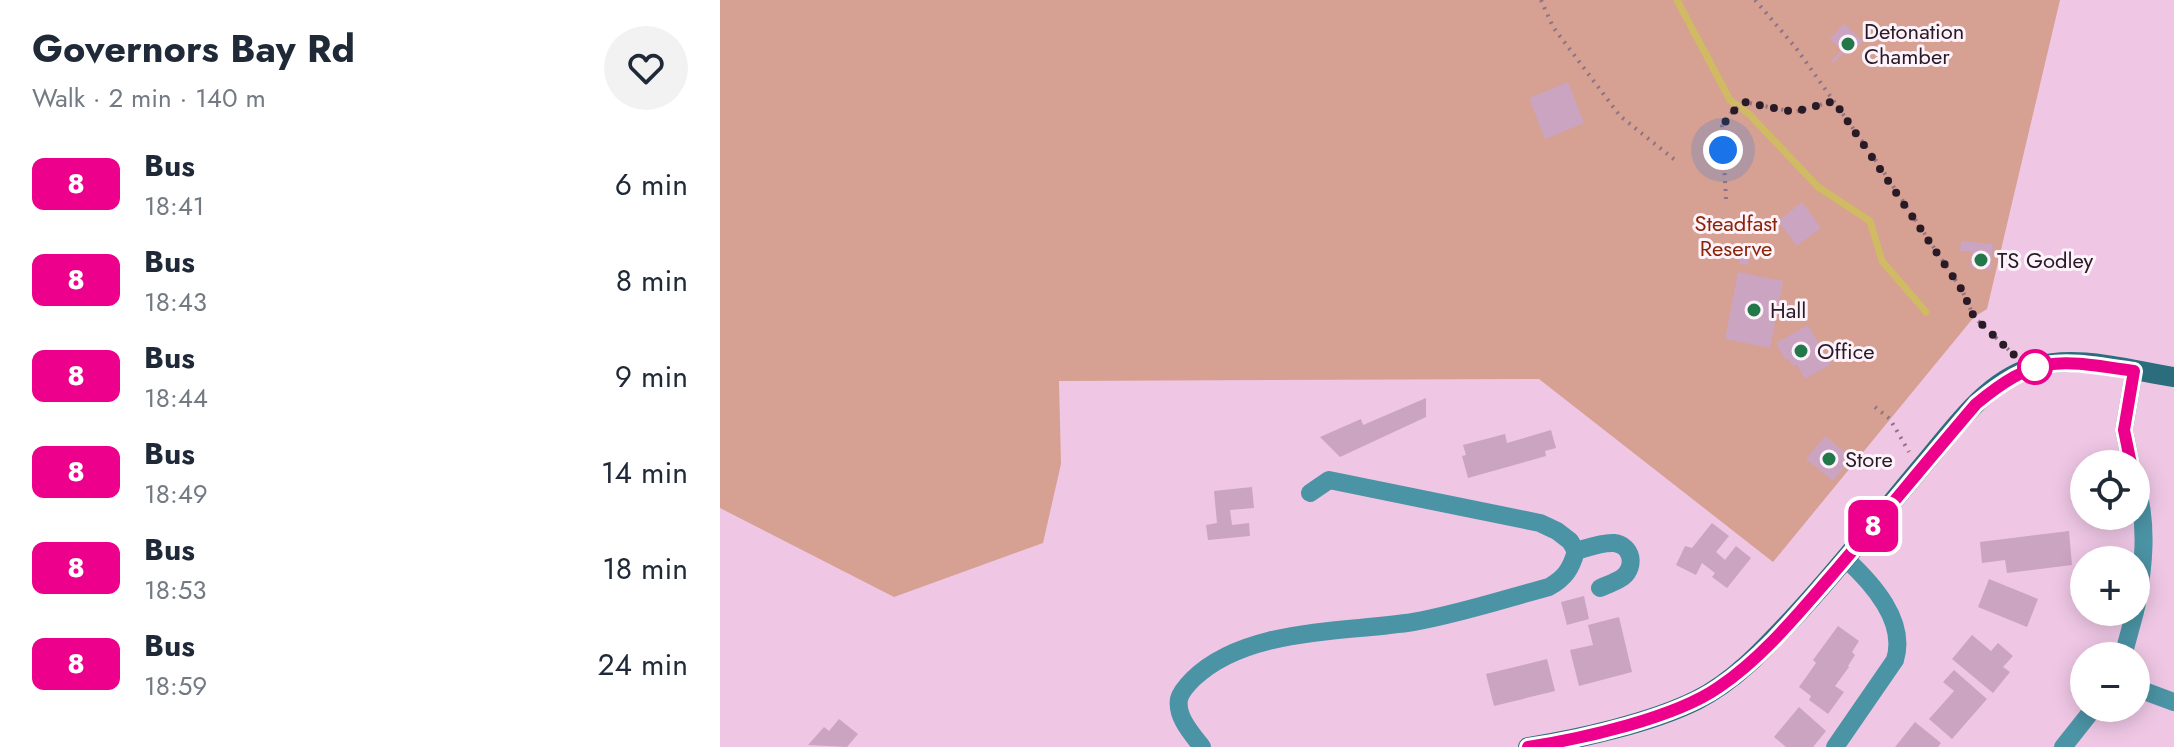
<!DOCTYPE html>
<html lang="en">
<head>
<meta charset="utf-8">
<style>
	:root { --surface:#fff; --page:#f2f2f3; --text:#1f2937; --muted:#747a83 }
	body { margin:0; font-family:Jost,sans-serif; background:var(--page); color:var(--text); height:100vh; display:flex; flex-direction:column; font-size:30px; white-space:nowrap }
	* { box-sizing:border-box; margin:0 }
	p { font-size:26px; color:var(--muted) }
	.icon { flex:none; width:44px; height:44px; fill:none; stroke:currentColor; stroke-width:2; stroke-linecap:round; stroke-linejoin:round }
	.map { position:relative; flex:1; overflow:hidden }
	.drawer { display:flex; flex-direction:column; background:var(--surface); width:720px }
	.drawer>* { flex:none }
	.badge { padding:0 16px; border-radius:12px; font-size:28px; line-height:52px }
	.fabs { position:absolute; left:1350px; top:450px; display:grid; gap:16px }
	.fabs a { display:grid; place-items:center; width:80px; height:80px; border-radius:50%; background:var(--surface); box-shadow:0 4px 20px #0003; font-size:40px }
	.you { position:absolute; width:40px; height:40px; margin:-20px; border:6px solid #fff; border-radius:50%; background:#1a73e8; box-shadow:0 0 0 12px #1a73e833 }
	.map>.badge { position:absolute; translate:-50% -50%; box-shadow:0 0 0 4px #fff }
	.round { display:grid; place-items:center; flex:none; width:84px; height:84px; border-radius:42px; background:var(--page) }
	.overview { display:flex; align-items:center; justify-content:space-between; height:136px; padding:0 32px }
	h1 { font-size:38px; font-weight:700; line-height:60px }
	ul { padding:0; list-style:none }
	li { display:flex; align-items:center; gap:24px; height:96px; padding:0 32px }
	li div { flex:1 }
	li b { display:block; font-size:30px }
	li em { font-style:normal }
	li .badge { min-width:88px; font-weight:700; text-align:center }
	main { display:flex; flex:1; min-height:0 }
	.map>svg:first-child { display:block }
	.green { fill:#d6a092 }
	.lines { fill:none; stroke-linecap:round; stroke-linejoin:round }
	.stream { stroke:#d0ba63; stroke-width:7 }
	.building { fill:#cba4c1 }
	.path { stroke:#8e7387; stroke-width:4; stroke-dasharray:2 6; stroke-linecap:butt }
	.street { stroke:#4b94a5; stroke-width:18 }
	.secondary { stroke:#2b6d7c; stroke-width:20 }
	.line-casing { stroke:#fff; stroke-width:18 }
	.line { stroke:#ec008c; stroke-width:12 }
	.walk { stroke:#291b26; stroke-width:8; stroke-dasharray:0 14.4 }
	.poi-dot { fill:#23784a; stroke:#fef2fb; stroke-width:3 }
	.stop-dot { fill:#fff; stroke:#ec008c; stroke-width:4 }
	.labels { text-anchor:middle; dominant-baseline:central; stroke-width:6; stroke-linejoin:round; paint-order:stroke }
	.poi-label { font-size:22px; fill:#291b26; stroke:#fef2fb; text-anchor:start }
	.park-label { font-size:22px; fill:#892507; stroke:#fef2fb }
</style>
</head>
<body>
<main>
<section class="drawer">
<div class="overview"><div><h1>Governors Bay Rd</h1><p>Walk · 2 min · 140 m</p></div><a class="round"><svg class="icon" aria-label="heart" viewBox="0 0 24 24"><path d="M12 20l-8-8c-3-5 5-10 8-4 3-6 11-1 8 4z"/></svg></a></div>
<ul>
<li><span class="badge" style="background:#ec008c;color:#fff">8</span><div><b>Bus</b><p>18:41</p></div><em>6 min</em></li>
<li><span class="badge" style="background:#ec008c;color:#fff">8</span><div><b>Bus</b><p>18:43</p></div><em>8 min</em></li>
<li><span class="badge" style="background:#ec008c;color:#fff">8</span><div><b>Bus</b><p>18:44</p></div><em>9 min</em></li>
<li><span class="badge" style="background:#ec008c;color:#fff">8</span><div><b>Bus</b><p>18:49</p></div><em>14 min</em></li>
<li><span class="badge" style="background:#ec008c;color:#fff">8</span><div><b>Bus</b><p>18:53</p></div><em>18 min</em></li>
<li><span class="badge" style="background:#ec008c;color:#fff">8</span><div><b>Bus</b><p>18:59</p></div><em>24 min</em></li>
</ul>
</section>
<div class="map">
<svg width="1454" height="747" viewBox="0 0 1454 747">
	<rect width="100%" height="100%" fill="#efc7e5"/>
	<path class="green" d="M0,0H1340L1267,309L1254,317L1053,562L819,379L339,381L341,464L323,543L174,597L0,508Z"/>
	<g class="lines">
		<path class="stream" d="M957,0L1010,100L1029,114L1098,187L1150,221L1162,261L1206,312"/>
	</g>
	<path class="building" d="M1124,24L1143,41L1129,55L1125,52L1113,63L1111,61L1122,50L1110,39Z
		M848,82L864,123L825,139L809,98Z
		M1082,202L1101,228L1077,246L1058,221Z
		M1241,241L1273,244L1271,270L1250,267L1252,252L1240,251Z
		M1022,245L1031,246L1028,265L1019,264Z
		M1018,272L1063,281L1050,348L1005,339Z
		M1088,325L1111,364L1085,379L1077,365L1073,366L1068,359H1065L1056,343Z
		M706,398V417L620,457L600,437L641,419L643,425Z
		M831,430L836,448L825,451L826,456L748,478L742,456L746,455L743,445L785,434L787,443Z
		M1105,436L1132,458L1113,481L1086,459Z
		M532,487L534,508L510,510L512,525L529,523L530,536L488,540L486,525L497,523L494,491Z
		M992,523L1009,536L996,552L1005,560L1016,546L1031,558L1007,588L992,577L995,573L982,563L976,575L956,565L965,546L972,548Z
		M1349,531L1352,565L1287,573L1285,560L1262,563L1260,542Z
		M1269,579L1318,599L1307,627L1258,607Z
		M864,596L869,619L847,625L841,602Z
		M899,617L912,672L859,686L850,650L873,645L868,625Z
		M1118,626L1139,641L1132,652L1135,655L1128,666L1129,667L1115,686L1124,692L1108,714L1089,700L1091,696L1079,687L1096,663L1093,660Z
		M1252,635L1271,651L1278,643L1293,656L1283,667L1290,672L1273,693L1232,659Z
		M827,659L835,691L774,706L766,674Z
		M1234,670L1267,699L1232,739L1209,719L1234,691L1223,682Z
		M1079,707L1106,731L1093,747H1066L1054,737Z
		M119,719L138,734L127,747L88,745L104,727L109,731Z
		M1195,722L1221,743L1218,747H1175Z"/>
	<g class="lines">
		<path class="path" d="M821,0L833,27L900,116L955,160
			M1035,0L1076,48L1159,165L1242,290L1254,317L1292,353
			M1006,199L1002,126L1009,115L1024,102L1074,112L1114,101
			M1155,407L1170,419L1189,452"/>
		<path class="street" d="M1411,464L1404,430L1414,371
			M1416,483C1428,525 1424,566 1416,608
			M856,551C867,548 882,542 894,543C912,545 916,566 903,577C896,582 887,585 880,588
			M1403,656L1415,612
			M1416,688L1454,702
			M482,747C472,734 456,717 459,699C461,691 468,684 473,679C527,627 624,633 693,622C739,614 784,599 829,587C845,578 851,569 856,551L850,541L837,531L820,523L609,480L590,493
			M1115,747L1175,660C1187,621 1152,583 1126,559
			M1343,747L1374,708"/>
		<path class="secondary" d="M808,747C858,739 931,723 977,700C1015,681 1045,648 1073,618C1119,569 1160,516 1203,465C1233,430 1264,383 1310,368C1355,353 1408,370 1454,377"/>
	</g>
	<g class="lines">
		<defs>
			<path id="line" d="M808,747C861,739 955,718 999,687C1042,658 1077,615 1111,576C1160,519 1207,461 1256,404C1317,353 1339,360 1414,371L1404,430L1411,464"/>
		</defs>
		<use href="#line" class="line-casing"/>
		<use href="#line" class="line"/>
		<path class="walk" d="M1003,150C1002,123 1003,119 1024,102L1074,112L1114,101L1242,290L1254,317L1309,369L1315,367"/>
	</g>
	<g class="poi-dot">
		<circle cx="1128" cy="44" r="8"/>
		<circle cx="1261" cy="260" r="8"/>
		<circle cx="1034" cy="310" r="8"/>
		<circle cx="1081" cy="351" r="8"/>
		<circle cx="1109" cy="459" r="8"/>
	</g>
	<circle class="stop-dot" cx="1315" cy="367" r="16"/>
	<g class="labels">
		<g class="poi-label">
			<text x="1144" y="31">Detonation<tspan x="1144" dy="25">Chamber</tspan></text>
			<text x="1277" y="260">TS Godley</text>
			<text x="1050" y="310">Hall</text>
			<text x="1097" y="351">Office</text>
			<text x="1125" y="459">Store</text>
		</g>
		<g class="park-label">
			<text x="1016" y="223">Steadfast<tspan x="1016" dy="25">Reserve</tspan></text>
		</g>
	</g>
</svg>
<div class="fabs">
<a><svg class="icon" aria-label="locate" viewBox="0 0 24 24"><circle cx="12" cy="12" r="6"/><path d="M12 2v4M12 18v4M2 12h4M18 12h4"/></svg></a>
<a>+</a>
<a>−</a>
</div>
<div class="you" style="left:1003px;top:150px"></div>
<b class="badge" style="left:1153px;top:526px;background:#ec008c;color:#fff">8</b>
</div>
</main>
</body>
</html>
